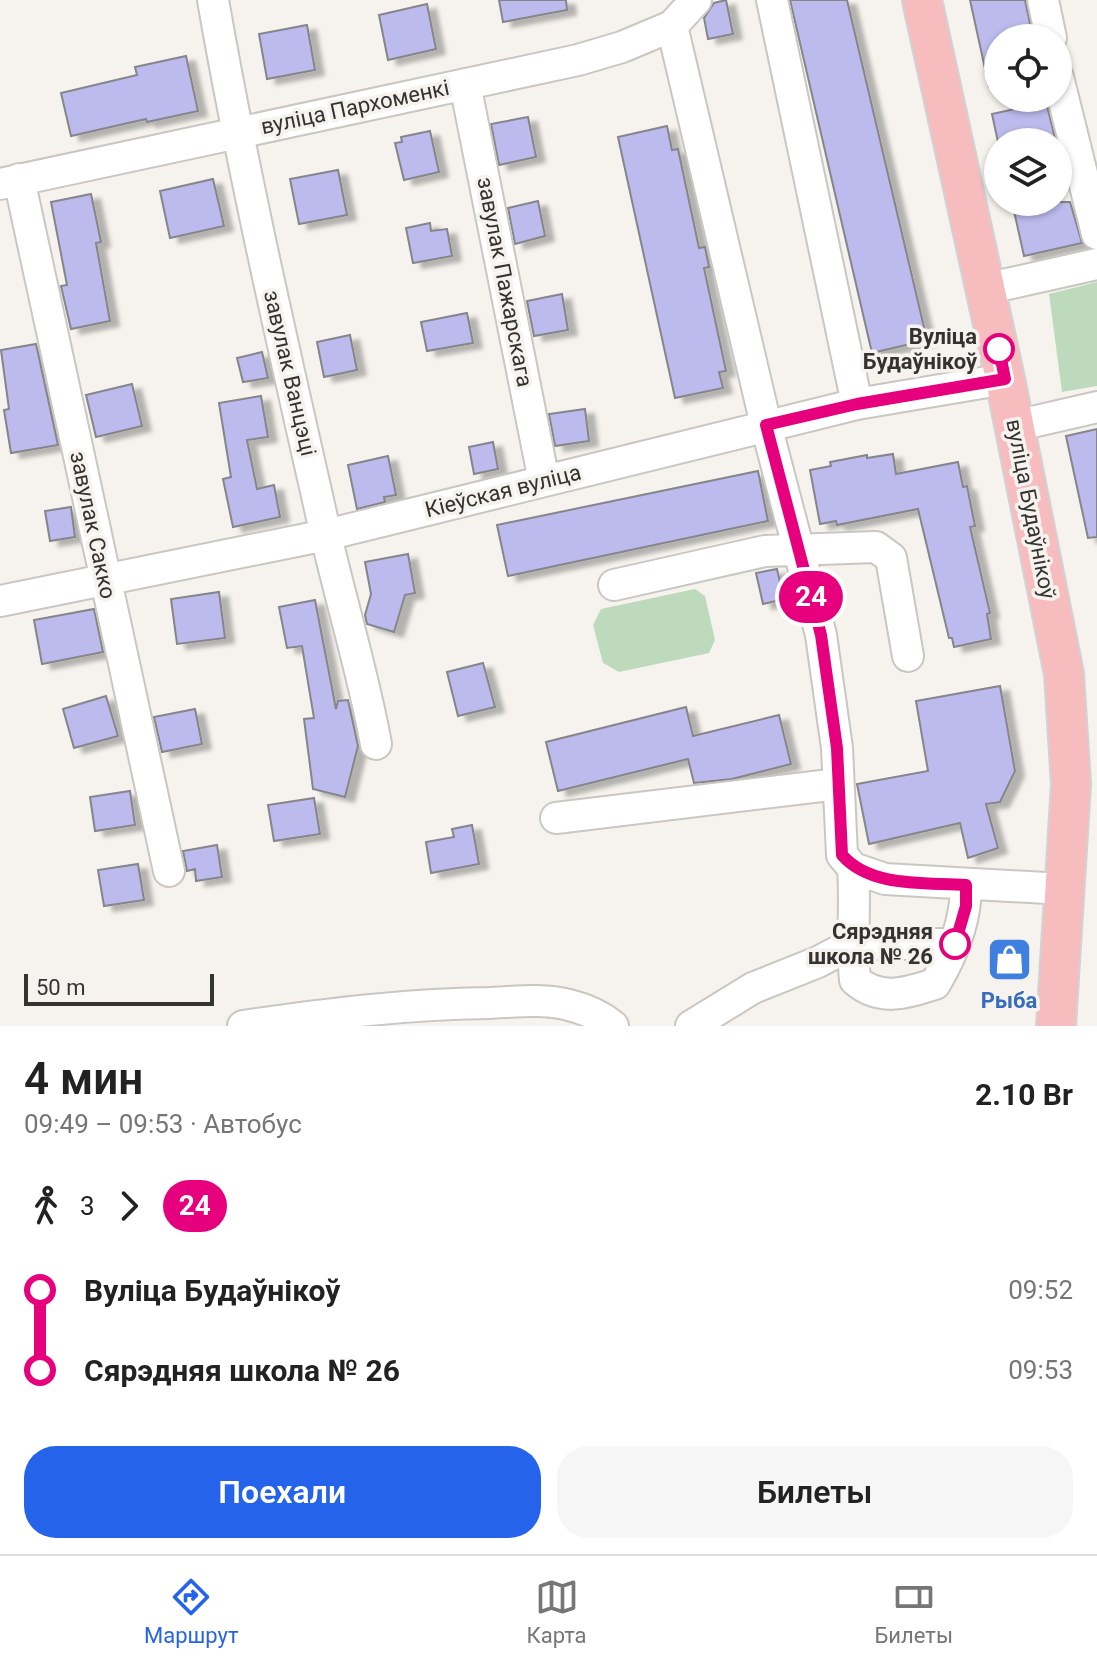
<!DOCTYPE html>
<html lang="ru">
<head>
<meta charset="utf-8">
<style>
	:root { --surface:#fff; --page:#f6f6f6; --text:#222; --muted:#767676; --line:#e0e0e0; --accent:#2563eb }
	body { margin:0; font-family:Roboto,sans-serif; background:var(--page); color:var(--text); height:100vh; display:flex; flex-direction:column; font-size:30px; white-space:nowrap }
	* { box-sizing:border-box; margin:0 }
	p { font-size:26px; color:var(--muted) }
	.icon { flex:none; width:44px; height:44px; fill:none; stroke:currentColor; stroke-width:2; stroke-linecap:round; stroke-linejoin:round }
	.map { position:relative; height:1026px; overflow:hidden }
	.panel { display:flex; flex-direction:column; background:var(--surface); flex:1 }
	.panel>* { flex:none }
	.badge { padding:0 16px; border-radius:26px; font-size:28px; line-height:52px }
	.fabs { position:absolute; left:984px; top:24px; display:grid; gap:16px }
	.fabs a { display:grid; place-items:center; width:88px; height:88px; border-radius:50%; background:var(--surface); box-shadow:0 2px 6px #0004; font-size:40px }
	.scale { position:absolute; left:24px; bottom:20px; width:190px; box-sizing:border-box; padding-left:8px; border:4px solid #343331; border-top:0; font-size:22px; line-height:28px; white-space:nowrap; color:#343331; -webkit-text-stroke:6px #f6f3ee; paint-order:stroke }
	.map>.badge { position:absolute; translate:-50% -50%; box-shadow:0 0 0 4px #fff }
	.legs { display:flex; align-items:center; gap:12px; height:88px; padding:0 24px; font-size:26px }
	.legs p { margin-inline-start:auto }
	.headline { display:flex; align-items:center; justify-content:space-between; height:136px; padding:0 24px }
	h1 { font-size:44px; font-weight:600; line-height:60px }
	.cta { display:flex; gap:16px; margin-top:auto; padding:16px 24px }
	.cta a { flex:1; height:92px; border-radius:32px; background:var(--accent); color:#fff; font-size:32px; font-weight:600; line-height:92px; text-align:center }
	.cta a+a { background:var(--page); color:var(--text) }
	ul { padding:0 24px; list-style:none }
	li { display:flex; align-items:center; gap:28px; height:80px; font-size:30px }
	li i { display:grid; place-items:center; width:12px; height:100%; margin:0 10px; background:currentColor }
	li i::after { content:''; width:20px; height:20px; margin:-10px; border:6px solid; border-radius:50%; background:var(--surface) }
	li p { margin-inline-start:auto }
	li:first-child i { background:linear-gradient(#0000 50%,currentColor 0) }
	li:last-child i { background:linear-gradient(currentColor 50%,#0000 0) }
	.dock { display:flex; justify-content:space-around; align-items:center; height:112px; border-top:2px solid var(--line); background:var(--surface); font-size:22px; color:var(--muted) }
	.dock a { display:grid; justify-items:center; gap:4px }
	.dock .active { color:var(--accent) }
	.map>svg:first-child { display:block }
	.green { fill:#bddabd }
	.building { fill:#bdbaee; stroke:#85858a; stroke-width:2; filter:url(#shadow) }
	.lines { fill:none; stroke-linecap:round; stroke-linejoin:round }
	.minor-casing { stroke:#cac7c2; stroke-width:34 }
	.major-casing { stroke:#d2d2d2; stroke-width:42 }
	.minor { stroke:#fff; stroke-width:30 }
	.major { stroke:#f6bcbe; stroke-width:38 }
	.line-1-casing { stroke:#fff; stroke-width:18 }
	.line-1 { stroke:#e6007e; stroke-width:12 }
	.stop-1-dot { fill:#fff; stroke:#e6007e; stroke-width:4 }
	.labels { text-anchor:middle; dominant-baseline:central; stroke-width:7; stroke-linejoin:round; paint-order:stroke }
	.street-label { font-size:22px; fill:#343331; stroke:#f6f3ee }
	.stop-label { font-size:22px; font-weight:bold; fill:#343331; stroke:#f6f3ee; text-anchor:end }
	.shop-label { font-size:22px; font-weight:bold; fill:#366cbe; stroke:#f6f3ee }
</style>
</head>
<body>
<div class="map">
<svg width="1097" height="1026" viewBox="0 0 1097 1026">
	<defs>
		<filter id="shadow"><feDropShadow dx="9" dy="5" stdDeviation="2" flood-color="#0004"/></filter>
	</defs>
	<rect width="100%" height="100%" fill="#f6f3ee"/>
	<path class="green" d="M1097,282V386L1062,392L1049,294Z
		M695,589L705,596L715,640L709,653L619,672L603,663L593,625L601,609Z"/>
	<path class="building" d="M499,0H566L567,10L503,22Z
		M726,0L733,34L708,39L704,18L714,3Z
		M790,0H847L927,340L872,353Z
		M970,0H1025L1033,38H998V86L989,87Z
		M427,4L436,49L388,60L379,15Z
		M307,25L315,70L267,79L259,34Z
		M186,56L198,111L147,122L146,119L71,136L61,93L137,75L135,67Z
		M1046,102L1056,142H998L992,114Z
		M528,117L536,157L499,165L491,124Z
		M667,126L672,150L678,149L699,248L705,247L709,267L704,268L726,371L719,372L723,388L675,398L618,137Z
		M430,131L439,172L404,180L395,143L402,142L401,137Z
		M338,170L347,215L299,224L290,179Z
		M213,179L224,226L170,238L160,191Z
		M91,194L101,242L96,243L110,321L71,329L61,286L67,285L51,202Z
		M538,201L545,236L515,244L508,208Z
		M1012,202H1070L1082,243L1024,256Z
		M430,223L431,231L447,229L452,256L413,263L406,228Z
		M562,294L568,330L534,336L527,301Z
		M467,313L473,343L427,351L421,322Z
		M350,335L357,370L324,377L317,342Z
		M36,344L58,445L11,453L4,410L9,409L1,350Z
		M262,352L268,378L243,382L237,358Z
		M132,384L142,426L96,437L86,395Z
		M261,396L268,437L247,440L257,489L274,485L280,517L233,527L223,479L231,477L219,403Z
		M585,409L589,441L555,446L549,414Z
		M1097,429V537L1088,538L1066,436Z
		M493,442L498,469L474,474L469,447Z
		M893,454L896,474L958,462L963,487L967,486L975,526L970,527L990,613L987,614L991,639L954,647L952,638H949L918,509L837,525L836,521L820,524L810,470L831,466L830,462L867,455V458Z
		M388,456L396,495L384,497L385,502L357,509L348,465Z
		M758,471L768,521L508,576L497,525Z
		M71,507L75,537L50,541L45,511Z
		M408,554L415,593L405,595L394,632L367,624L365,615L371,594L365,562Z
		M777,569L784,599L763,604L756,573Z
		M219,592L225,638L177,644L171,599Z
		M315,600L336,709L338,701L348,700L358,746L345,797L313,789L304,719L314,718L302,646L287,648L279,607Z
		M94,609L103,652L42,664L34,620Z
		M483,663L495,707L458,716L447,672Z
		M1000,686L1015,771L1000,802L986,804L998,848L968,858L960,823L869,844L857,784L928,771L916,701Z
		M106,696L118,736L74,748L63,709Z
		M686,707L693,736L779,715L791,764L732,779L694,783L688,759L558,791L546,742Z
		M195,709L202,744L162,752L154,717Z
		M130,791L135,825L95,831L90,797Z
		M314,798L320,834L274,841L268,805Z
		M472,825L479,864L431,873L426,842L454,837L452,829Z
		M217,845L222,877L196,881L195,869L187,871L183,851Z
		M138,864L144,900L104,906L98,870Z"/>
	<g class="lines">
		<defs>
			<path id="minor" d="M213,0C244,178 285,354 325,531C341,602 363,672 376,744
				M772,0L857,404
				M1043,0L1051,38
				M672,26L766,425L821,635L837,748L842,855L853,868L885,879L1064,889
				M1058,77L1097,234
				M465,84L544,481
				M19,179L169,871
				M0,184L578,60L622,47L672,26L696,0
				M985,289L1097,264
				M1015,426L1097,407
				M614,585L765,551L876,547L891,558L908,656
				M0,601L326,535L857,404L1005,379
				M556,818L838,784
				M853,868C856,906 851,943 855,980C880,1002 906,993 935,984C953,954 966,920 966,885
				M243,1026C325,1014 406,1004 489,1003C514,1002 543,998 569,1005C585,1009 600,1015 613,1026
				M691,1026L753,988L818,962L852,944H955"/>
			<path id="major" d="M922,0L1005,379L1064,674L1071,784L1056,1026"/>
		</defs>
		<use href="#minor" class="minor-casing"/>
		<use href="#major" class="major-casing"/>
		<use href="#minor" class="minor"/>
		<use href="#major" class="major"/>
	</g>
	<g class="lines">
		<defs>
			<path id="line-1" d="M955,944L966,906V885C925,882 871,888 842,855L837,748L821,635L766,425L857,404L1005,379L999,349"/>
		</defs>
		<use href="#line-1" class="line-1-casing"/>
		<use href="#line-1" class="line-1"/>
	</g>
	<defs>
		<symbol id="shop-square" viewBox="-11 -11 22 22"><rect x="-9" y="-9" width="18" height="18" rx="4" fill="#3f7fe0" stroke="#f6f3ee"/><path d="M-5-2.5h2.3a2.7 3.5 0 0 1 5.4 0H5L5.5 6h-11ZM-1.5-2.5h3a1.5 2.3 0 0 0-3 0Z" fill="#fff"/></symbol>
	</defs>
	<g fill-rule="evenodd">
		<use href="#shop-square" x="984" y="934" width="51" height="51"/>
	</g>
	<g class="stop-1-dot">
		<circle cx="999" cy="349" r="14"/>
		<circle cx="955" cy="944" r="14"/>
	</g>
	<g class="labels">
		<g class="street-label">
			<text transform="translate(355 107) rotate(-12)">вуліца Пархоменкі</text>
			<text transform="translate(505 282) rotate(79)">завулак Пажарскага</text>
			<text transform="translate(290 373) rotate(77)">завулак Ванцэці</text>
			<text transform="translate(503 491) rotate(-14)">Кіеўская вуліца</text>
			<text transform="translate(1031 509) rotate(79)">вуліца Будаўнікоў</text>
			<text transform="translate(93 525) rotate(78)">завулак Сакко</text>
		</g>
		<g class="stop-label">
			<text x="977" y="336">Вуліца<tspan x="977" dy="25">Будаўнікоў</tspan></text>
			<text x="933" y="931">Сярэдняя<tspan x="933" dy="25">школа № 26</tspan></text>
		</g>
		<g class="shop-label">
			<text x="1009" y="1000">Рыба</text>
		</g>
	</g>
</svg>
<div class="fabs">
<a><svg class="icon" aria-label="locate" viewBox="0 0 24 24"><circle cx="12" cy="12" r="6"/><path d="M12 2v4M12 18v4M2 12h4M18 12h4"/></svg></a>
<a><svg class="icon" aria-label="layers" viewBox="0 0 24 24"><path d="M12 4l9 5-9 5-9-5zM3 14l9 5 9-5"/></svg></a>
</div>
<div class="scale">50 m</div>
<b class="badge" style="left:811px;top:597px;background:#e6007e;color:#fff">24</b>
</div>
<section class="panel">
<div class="headline"><div><h1>4 мин</h1><p>09:49 – 09:53 · Автобус</p></div><b>2.10 Br</b></div>
<div class="legs"><svg class="icon" aria-label="walk" viewBox="0 0 24 24"><circle cx="13" cy="4" r="2"/><path d="M13 8l-2 6 4 7M11 14l-3 7M7 12l3-4h3l4 4"/></svg>3<svg class="icon" aria-label="forward" viewBox="0 0 24 24"><path d="M9 5l7 7-7 7"/></svg><b class="badge" style="background:#e6007e;color:#fff">24</b></div>
<ul>
<li><i style="color:#e6007e"></i><b>Вуліца Будаўнікоў</b><p>09:52</p></li>
<li><i style="color:#e6007e"></i><b>Сярэдняя школа № 26</b><p>09:53</p></li>
</ul>
<div class="cta"><a>Поехали</a><a>Билеты</a></div>
</section>
<nav class="dock">
<a class="active"><svg class="icon" aria-label="directions" viewBox="0 0 24 24"><path d="M12 3l9 9-9 9-9-9zM9 14v-3h6M13 9l2 2-2 2"/></svg>Маршрут</a>
<a><svg class="icon" aria-label="map" viewBox="0 0 24 24"><path d="M3 6l6-2 6 2 6-2v14l-6 2-6-2-6 2zM9 4v14M15 6v14"/></svg>Карта</a>
<a><svg class="icon" aria-label="tickets" viewBox="0 0 24 24"><path d="M3 7h18v10H3zM15 7v10"/></svg>Билеты</a>
</nav>
</body>
</html>
